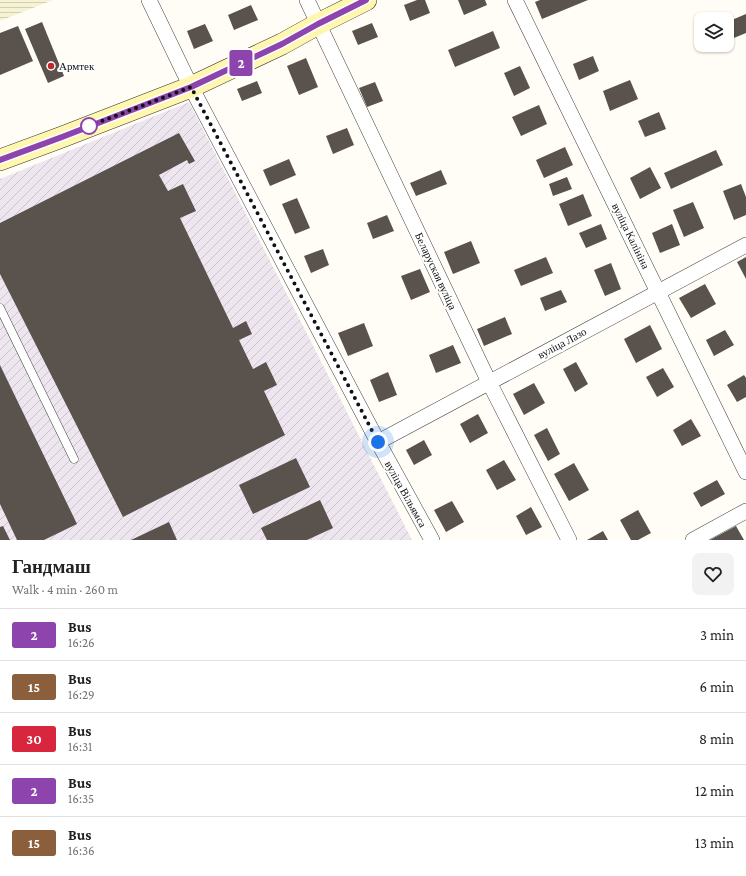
<!DOCTYPE html>
<html lang="en">
<head>
<meta charset="utf-8">
<style>
	:root { --surface:#fff; --page:#f2f2f2; --text:#222; --muted:#767676; --line:#e0e0e0 }
	body { margin:0; font-family:"Crimson Pro",serif; background:var(--page); color:var(--text); height:100vh; display:flex; flex-direction:column; font-size:15px; white-space:nowrap }
	* { box-sizing:border-box; margin:0 }
	p { font-size:13px; color:var(--muted) }
	.icon { flex:none; width:22px; height:22px; fill:none; stroke:currentColor; stroke-width:2; stroke-linecap:round; stroke-linejoin:round }
	.map { position:relative; height:540px; overflow:hidden }
	.panel { display:flex; flex-direction:column; background:var(--surface); flex:1 }
	.panel>* { flex:none }
	.badge { padding:0 8px; border-radius:3px; font-size:14px; line-height:26px }
	.fabs { position:absolute; left:694px; top:12px; display:grid; gap:8px }
	.fabs a { display:grid; place-items:center; width:40px; height:40px; border-radius:8px; background:var(--surface); box-shadow:0 1px 3px #0004; font-size:20px }
	.you { position:absolute; width:20px; height:20px; margin:-10px; border:3px solid #fff; border-radius:50%; background:#1a73e8; box-shadow:0 0 0 6px #1a73e833 }
	.map>.badge { position:absolute; translate:-50% -50%; box-shadow:0 0 0 2px #fff }
	.round { display:grid; place-items:center; flex:none; width:42px; height:42px; border-radius:8px; background:var(--page) }
	.summary { display:flex; align-items:center; justify-content:space-between; height:68px; padding:0 12px }
	h1 { font-size:19px; font-weight:600; line-height:30px }
	ul { padding:0; list-style:none }
	li { display:flex; align-items:center; gap:12px; height:52px; padding:0 12px; border-top:1px solid var(--line) }
	li div { flex:1 }
	li b { display:block; font-size:15px }
	li em { font-style:normal }
	li .badge { min-width:44px; font-weight:700; text-align:center }
	.map>svg:first-child { display:block }
	.industrial { fill:url(#industrial-furrows) }
	.farmland { fill:url(#farmland-rules) }
	.building { fill:#5a524d }
	.lines { fill:none; stroke-linecap:round; stroke-linejoin:round }
	.lane-casing { stroke:#444; stroke-width:9 }
	.street-casing { stroke:#444; stroke-width:16 }
	.secondary-casing { stroke:#333; stroke-width:22 }
	.lane { stroke:#fff; stroke-width:8 }
	.street { stroke:#fff; stroke-width:15 }
	.secondary { stroke:#fff6b0; stroke-width:21 }
	.line-casing { stroke:#fff; stroke-width:9 }
	.line { stroke:#8e44ad; stroke-width:6 }
	.walk { stroke:#111; stroke-width:4; stroke-dasharray:0 7.2 }
	.poi-dot { fill:#c4262e; stroke:#fff; stroke-width:1.5 }
	.stop-dot { fill:#fff; stroke:#8e44ad; stroke-width:2 }
	.labels { text-anchor:middle; dominant-baseline:central; stroke-width:4; stroke-linejoin:round; paint-order:stroke }
	.poi-label { font-size:11px; fill:#111; stroke:#fff; text-anchor:start }
	.street-label { font-size:11px; fill:#111; stroke:#fff }
</style>
</head>
<body>
<div class="map">
<svg width="746" height="540" viewBox="0 0 746 540">
	<defs>
		<pattern id="industrial-furrows" width="10" height="10" patternUnits="userSpaceOnUse"><rect width="10" height="10" fill="#eee6ef"/><path d="M-1 1l2-2M0 10L10 0M9 11l2-2" fill="none" stroke="#cbc4cc"/></pattern>
		<pattern id="farmland-rules" width="6" height="5" patternUnits="userSpaceOnUse"><rect width="6" height="5" fill="#f6f3d4"/><path d="M0 2.5h6" fill="none" stroke="#d2cfb5"/></pattern>
	</defs>
	<rect width="100%" height="100%" fill="#fffdf5"/>
	<path class="industrial" d="M189,102L412,540H0V179Z"/>
	<path class="farmland" d="M0,0H53L0,21Z"/>
	<path class="building" d="M417,0H425L430,13L410,21L404,5Z
		M458,0H485L487,5L464,15Z
		M540,0H588L542,19L535,2Z
		M251,5L258,20L234,30L228,15Z
		M746,14V33L729,40L727,35V22Z
		M42,22L64,76L48,83L25,29Z
		M372,23L378,37L358,45L352,31Z
		M205,24L213,41L194,49L187,31Z
		M18,26L33,61L0,75V33Z
		M493,31L500,48L455,67L448,50Z
		M593,56L599,71L579,80L573,64Z
		M306,58L318,87L299,95L287,66Z
		M520,66L530,88L514,96L504,73Z
		M630,80L638,99L610,111L603,91Z
		M257,81L262,93L242,101L237,89Z
		M375,82L383,101L367,107L359,88Z
		M539,105L547,124L521,136L512,117Z
		M659,112L666,129L645,137L638,121Z
		M347,128L354,145L333,154L326,136Z
		M179,133L195,161L189,164L187,160L159,175L168,191L183,184L196,211L180,218L233,328L246,321L252,334L239,340L253,369L266,362L277,385L264,391L285,435L123,517L0,274V223Z
		M565,147L573,165L544,178L536,160Z
		M716,150L723,165L671,189L664,173Z
		M289,159L296,175L270,186L263,170Z
		M650,167L661,188L640,199L630,178Z
		M441,170L447,184L416,196L410,183Z
		M567,177L572,189L553,196L549,184Z
		M741,184L746,197V215L734,220L723,191Z
		M583,194L592,216L568,226L559,204Z
		M297,198L310,228L295,234L282,204Z
		M693,202L704,228L684,237L673,210Z
		M387,215L394,231L373,239L367,223Z
		M601,224L607,239L586,248L579,233Z
		M672,224L680,245L660,253L652,233Z
		M471,241L480,263L453,274L444,252Z
		M323,249L329,265L311,273L304,256Z
		M546,257L553,273L521,286L514,270Z
		M746,257V279L737,262Z
		M611,263L621,289L605,296L594,270Z
		M420,269L430,292L411,300L401,276Z
		M705,284L716,304L691,318L679,298Z
		M561,290L567,302L545,311L540,298Z
		M505,317L512,334L484,346L477,329Z
		M364,323L373,346L348,356L338,333Z
		M650,325L662,349L636,363L624,339Z
		M725,330L734,345L714,356L706,340Z
		M453,345L461,363L436,373L429,355Z
		M576,362L588,384L575,392L563,369Z
		M0,365L77,524L44,540H17L0,504Z
		M663,368L674,387L657,397L646,377Z
		M388,372L397,395L379,402L370,380Z
		M744,375L746,378V397L737,402L727,385Z
		M534,383L545,403L524,415L513,394Z
		M478,414L488,433L470,443L460,424Z
		M691,419L701,436L682,446L673,430Z
		M547,428L560,454L548,461L534,435Z
		M424,440L432,455L414,465L406,450Z
		M296,458L310,487L253,514L239,485Z
		M504,460L516,480L497,490L486,470Z
		M574,463L589,490L569,501L554,474Z
		M717,480L725,494L701,507L693,493Z
		M320,500L333,528L307,540H267L261,528Z
		M452,501L464,522L446,532L434,510Z
		M531,507L542,527L526,535L516,516Z
		M638,510L651,533L638,540H631L620,520Z
		M169,522L177,540H131Z
		M3,526L10,540H0V527Z
		M736,526L744,540H710Z
		M603,531L608,540H587Z"/>
	<g class="lines">
		<defs>
			<path id="lane" d="M0,308L74,459"/>
			<path id="street" d="M149,0L191,87L378,442L432,540
				M307,0L489,382L569,540
				M515,0L746,472
				M378,442L746,245
				M693,540L746,511"/>
			<path id="secondary" d="M0,160L62,137L191,87L282,44L318,24L366,0"/>
		</defs>
		<use href="#lane" class="lane-casing"/>
		<use href="#street" class="street-casing"/>
		<use href="#secondary" class="secondary-casing"/>
		<use href="#lane" class="lane"/>
		<use href="#street" class="street"/>
		<use href="#secondary" class="secondary"/>
	</g>
	<g class="lines">
		<defs>
			<path id="line" d="M0,160L62,137L191,87L282,44L318,24L366,0"/>
		</defs>
		<use href="#line" class="line-casing"/>
		<use href="#line" class="line"/>
		<path class="walk" d="M89,126L191,87L378,442"/>
	</g>
	<circle class="poi-dot" cx="51" cy="66" r="4"/>
	<circle class="stop-dot" cx="89" cy="126" r="8"/>
	<g class="labels">
		<g class="poi-label">
			<text x="59" y="66">Армтек</text>
		</g>
		<g class="street-label">
			<text transform="translate(631 236) rotate(64)">вуліца Калініна</text>
			<text transform="translate(436 271) rotate(65)">Беларуская вуліца</text>
			<text transform="translate(562 343) rotate(-28)">вуліца Лазо</text>
			<text transform="translate(406 494) rotate(61)">вуліца Вільямса</text>
		</g>
	</g>
</svg>
<div class="fabs">
<a><svg class="icon" aria-label="layers" viewBox="0 0 24 24"><path d="M12 4l9 5-9 5-9-5zM3 14l9 5 9-5"/></svg></a>
</div>
<div class="you" style="left:378px;top:442px"></div>
<b class="badge" style="left:241px;top:63px;background:#8e44ad;color:#fff">2</b>
</div>
<section class="panel">
<div class="summary"><div><h1>Гандмаш</h1><p>Walk · 4 min · 260 m</p></div><a class="round"><svg class="icon" aria-label="heart" viewBox="0 0 24 24"><path d="M12 20l-8-8c-3-5 5-10 8-4 3-6 11-1 8 4z"/></svg></a></div>
<ul>
<li><span class="badge" style="background:#8e44ad;color:#fff">2</span><div><b>Bus</b><p>16:26</p></div><em>3 min</em></li>
<li><span class="badge" style="background:#8b5e3c;color:#fff">15</span><div><b>Bus</b><p>16:29</p></div><em>6 min</em></li>
<li><span class="badge" style="background:#d7263d;color:#fff">30</span><div><b>Bus</b><p>16:31</p></div><em>8 min</em></li>
<li><span class="badge" style="background:#8e44ad;color:#fff">2</span><div><b>Bus</b><p>16:35</p></div><em>12 min</em></li>
<li><span class="badge" style="background:#8b5e3c;color:#fff">15</span><div><b>Bus</b><p>16:36</p></div><em>13 min</em></li>
</ul>
</section>
</body>
</html>
